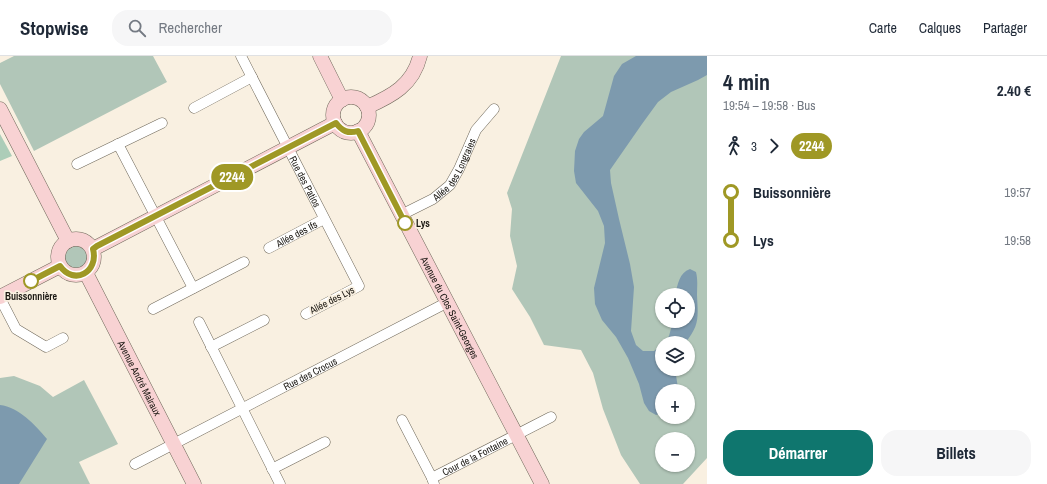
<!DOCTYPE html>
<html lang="fr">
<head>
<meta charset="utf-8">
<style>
	:root { --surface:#fff; --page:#f6f6f7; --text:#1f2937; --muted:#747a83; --line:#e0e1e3; --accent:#0f766e }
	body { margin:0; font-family:"Archivo Narrow",sans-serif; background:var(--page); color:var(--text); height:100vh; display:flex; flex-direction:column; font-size:15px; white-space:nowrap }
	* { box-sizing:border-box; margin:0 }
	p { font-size:13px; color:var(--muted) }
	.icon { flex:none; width:22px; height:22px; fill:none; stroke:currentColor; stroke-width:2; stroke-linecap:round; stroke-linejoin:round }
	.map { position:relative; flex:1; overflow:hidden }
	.details { display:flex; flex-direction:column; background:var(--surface); width:340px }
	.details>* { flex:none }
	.badge { padding:0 8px; border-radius:13px; font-size:14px; line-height:26px }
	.fabs { position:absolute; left:655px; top:232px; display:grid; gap:8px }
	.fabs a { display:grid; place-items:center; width:40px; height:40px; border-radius:50%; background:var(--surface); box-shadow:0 1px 3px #0004; font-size:20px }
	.map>.badge { position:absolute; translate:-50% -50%; box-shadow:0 0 0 2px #fff }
	.legs { display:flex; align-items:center; gap:6px; height:44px; padding:0 16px; font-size:13px }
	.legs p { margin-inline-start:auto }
	.summary { display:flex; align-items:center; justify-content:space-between; height:68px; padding:0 16px }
	h1 { font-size:22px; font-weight:700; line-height:30px }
	.cta { display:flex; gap:8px; margin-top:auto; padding:8px 16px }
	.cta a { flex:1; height:46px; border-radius:16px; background:var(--accent); color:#fff; font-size:16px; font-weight:700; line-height:46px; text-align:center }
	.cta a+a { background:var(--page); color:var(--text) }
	ul { padding:0 16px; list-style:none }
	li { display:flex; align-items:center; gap:14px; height:48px; font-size:15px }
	li i { display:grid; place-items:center; width:6px; height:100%; margin:0 5px; background:currentColor }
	li i::after { content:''; width:10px; height:10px; margin:-5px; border:3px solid; border-radius:50%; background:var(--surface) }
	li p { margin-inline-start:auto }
	li:first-child i { background:linear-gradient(#0000 50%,currentColor 0) }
	li:last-child i { background:linear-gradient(currentColor 50%,#0000 0) }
	header { display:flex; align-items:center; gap:24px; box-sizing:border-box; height:56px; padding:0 20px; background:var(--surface); border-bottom:1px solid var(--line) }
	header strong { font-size:19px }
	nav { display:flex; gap:22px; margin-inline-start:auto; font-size:14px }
	.search { width:280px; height:36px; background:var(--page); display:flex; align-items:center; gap:10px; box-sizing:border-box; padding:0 14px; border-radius:16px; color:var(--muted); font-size:15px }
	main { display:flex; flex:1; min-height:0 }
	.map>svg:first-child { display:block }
	.green { fill:#b1c6b8; fill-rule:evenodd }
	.forest { fill:#accdb8 }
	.water { fill:#7d9aae }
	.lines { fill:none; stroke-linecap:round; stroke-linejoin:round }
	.street-casing { stroke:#70695b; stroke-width:11 }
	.secondary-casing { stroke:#70695b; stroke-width:15 }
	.street { stroke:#fff; stroke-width:10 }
	.secondary { stroke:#f8d2d3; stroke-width:14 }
	.line-1-casing { stroke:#fff; stroke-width:9 }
	.line-1 { stroke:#9f9825; stroke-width:6 }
	.stop-1-dot { fill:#fff; stroke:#9f9825; stroke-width:2 }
	.labels { text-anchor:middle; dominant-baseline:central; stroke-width:3.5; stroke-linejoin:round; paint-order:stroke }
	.street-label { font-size:10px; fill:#191611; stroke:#f9f0e1 }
	.stop-label { font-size:10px; font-weight:bold; fill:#191611; stroke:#f9f0e1; text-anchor:start }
</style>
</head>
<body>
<header>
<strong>Stopwise</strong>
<div class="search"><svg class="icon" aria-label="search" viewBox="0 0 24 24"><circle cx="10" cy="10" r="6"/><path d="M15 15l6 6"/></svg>Rechercher</div>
<nav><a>Carte</a><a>Calques</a><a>Partager</a></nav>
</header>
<main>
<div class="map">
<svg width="707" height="428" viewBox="0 0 707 428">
	<rect width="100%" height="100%" fill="#f9f0e1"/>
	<path class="green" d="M14,0H153L167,26L34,95L0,28V7Z
		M561,0H707V402L683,428H640L621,399L603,353L593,317L581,294L544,289L530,261L512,233L517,210L510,180L512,153L507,137ZM662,239H688V265H662ZM662,287H688V313H662ZM662,335H688V361H662ZM662,383H688V409H662Z
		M64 201a13 13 0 1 1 26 0a13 13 0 1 1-26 0Z
		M14,320L40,330L53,341L84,324L118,388L79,406L90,428H0V322Z"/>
	<path class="forest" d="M0,78L12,100L0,105Z"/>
	<path class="water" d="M636,0H707V19L698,24L671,36L658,46L642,68L610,114L611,127L619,163L630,208L634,231L631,275L636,289L643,295H654L662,289V313H675L678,332L677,335H662V357L656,359L649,355L644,347L639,328L628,302L616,281L602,264L595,248L594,232L605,187L604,170L598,155L576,127L574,115L575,95L579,83L584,76L603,60L614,20L622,8Z
		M690,213L696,216C698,224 697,231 697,239C698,261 700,269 685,287H664L669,280L673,265H688V239H675C678,228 679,217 690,213Z
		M0,349C19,351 35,369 47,383L19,428H0Z"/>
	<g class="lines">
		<defs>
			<g id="street">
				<path id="s1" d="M241,0L359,230L306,258"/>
				<path d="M194,52L252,21"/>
				<path d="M118,88L193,232"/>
				<path d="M77,108L162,67"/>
				<path id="s2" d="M401,159L433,143L450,129L459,113L476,74L494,53"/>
				<path id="s3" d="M269,192L324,163"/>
				<path d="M0,242L16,273L46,291L63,282"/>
				<path d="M153,253L244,206"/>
				<path d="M199,266L280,428"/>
				<path d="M211,291L264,264"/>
				<path d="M402,364L432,422L434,428"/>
				<path id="s4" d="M135,408L448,246"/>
				<path d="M272,413L325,386"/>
				<path id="s5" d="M432,422L551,361"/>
			</g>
			<g id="secondary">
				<path d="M320,0L342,44"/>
				<circle cx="351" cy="59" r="18"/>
				<path d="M367,51C392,40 413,29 420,0"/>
				<path d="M0,53L68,185"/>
				<path id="s6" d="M358,75L542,428"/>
				<circle cx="76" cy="201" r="18"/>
				<path d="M93,193L335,67"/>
				<path id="s7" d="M86,217L194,428"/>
				<path d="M0,241L60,210"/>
			</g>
		</defs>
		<use href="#street" class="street-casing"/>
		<use href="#secondary" class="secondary-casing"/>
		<use href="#street" class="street"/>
		<use href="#secondary" class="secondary"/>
	</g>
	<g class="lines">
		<defs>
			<path id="line-1" d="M31,225L60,210C74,230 99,216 93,193L97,190L336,67C342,75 348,78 358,75L405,167"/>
		</defs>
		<use href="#line-1" class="line-1-casing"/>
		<use href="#line-1" class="line-1"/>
	</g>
	<g class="stop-1-dot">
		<circle cx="405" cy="167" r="7"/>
		<circle cx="31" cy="225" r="7"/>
	</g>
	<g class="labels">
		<g class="street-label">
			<text stroke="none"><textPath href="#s2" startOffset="73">Allée des Longraies</textPath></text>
			<text stroke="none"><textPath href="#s1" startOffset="141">Rue des Patios</textPath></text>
			<text stroke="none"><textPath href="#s3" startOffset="31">Allée des Ifs</textPath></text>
			<text transform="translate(332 244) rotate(-27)">Allée des Lys</text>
			<text stroke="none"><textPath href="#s6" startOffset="199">Avenue du Clos Saint-Georges</textPath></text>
			<text stroke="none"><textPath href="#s4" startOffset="197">Rue des Crocus</textPath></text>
			<text stroke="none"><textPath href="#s7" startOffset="118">Avenue André Malraux</textPath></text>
			<text stroke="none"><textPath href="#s5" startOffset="48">Cour de la Fontaine</textPath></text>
		</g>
		<g class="stop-label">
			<text x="416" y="167">Lys</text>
			<text x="31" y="240" text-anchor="middle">Buissonnière</text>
		</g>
	</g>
</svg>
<div class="fabs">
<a><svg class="icon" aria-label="locate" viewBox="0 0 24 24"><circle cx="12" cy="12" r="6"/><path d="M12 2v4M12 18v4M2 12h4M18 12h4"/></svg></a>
<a><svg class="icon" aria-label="layers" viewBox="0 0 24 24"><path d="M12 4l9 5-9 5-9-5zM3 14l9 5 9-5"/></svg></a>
<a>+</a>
<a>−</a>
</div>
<b class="badge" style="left:232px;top:121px;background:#9f9825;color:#fff">2244</b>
</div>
<section class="details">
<div class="summary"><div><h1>4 min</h1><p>19:54 – 19:58 · Bus</p></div><b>2.40 €</b></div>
<div class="legs"><svg class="icon" aria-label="walk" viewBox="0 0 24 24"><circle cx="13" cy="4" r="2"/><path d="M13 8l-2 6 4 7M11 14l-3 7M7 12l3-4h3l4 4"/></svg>3<svg class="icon" aria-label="forward" viewBox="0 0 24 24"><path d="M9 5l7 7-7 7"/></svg><b class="badge" style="background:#9f9825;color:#fff">2244</b></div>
<ul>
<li><i style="color:#9f9825"></i><b>Buissonnière</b><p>19:57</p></li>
<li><i style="color:#9f9825"></i><b>Lys</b><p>19:58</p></li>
</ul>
<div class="cta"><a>Démarrer</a><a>Billets</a></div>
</section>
</main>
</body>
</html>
